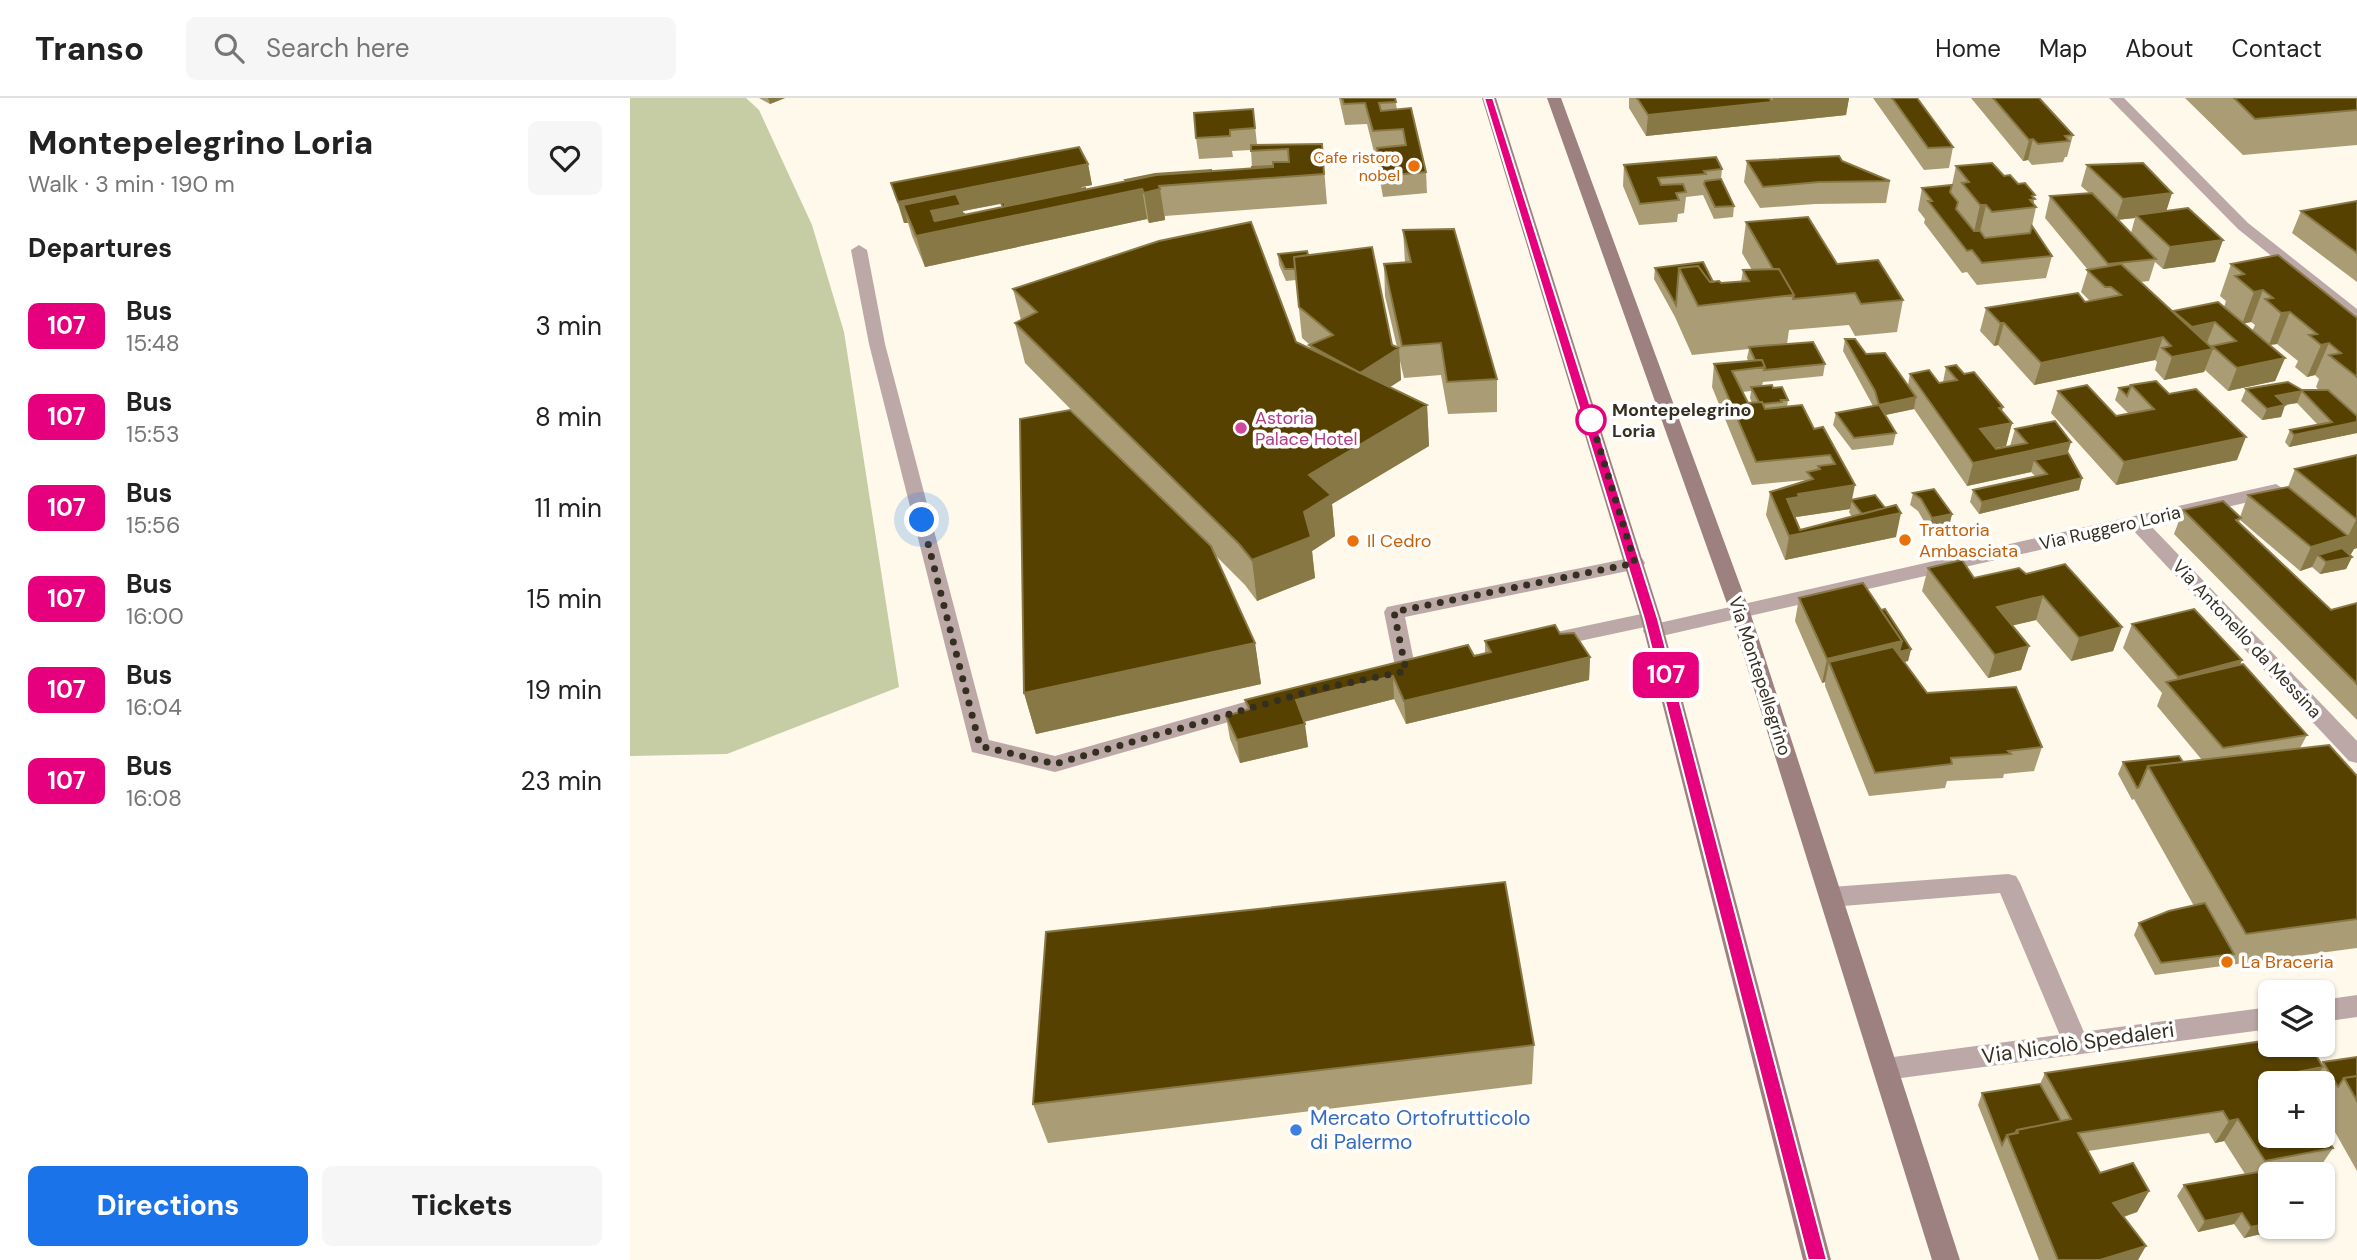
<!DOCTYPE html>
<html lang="en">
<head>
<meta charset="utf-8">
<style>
	:root { --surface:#fff; --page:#f6f6f6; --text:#222; --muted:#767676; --line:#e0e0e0; --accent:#1a73e8 }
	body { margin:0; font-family:"DM Sans",sans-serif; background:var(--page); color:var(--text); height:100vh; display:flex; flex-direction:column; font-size:26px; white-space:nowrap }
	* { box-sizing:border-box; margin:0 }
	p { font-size:23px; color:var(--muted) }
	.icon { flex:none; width:38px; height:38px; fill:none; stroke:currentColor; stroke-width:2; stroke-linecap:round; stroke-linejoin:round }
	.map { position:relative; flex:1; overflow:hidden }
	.details { display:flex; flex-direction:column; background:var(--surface); width:630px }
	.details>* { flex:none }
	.badge { padding:0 14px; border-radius:10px; font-size:24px; line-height:46px }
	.tools { position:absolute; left:1628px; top:882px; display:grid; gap:14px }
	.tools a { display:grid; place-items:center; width:77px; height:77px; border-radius:10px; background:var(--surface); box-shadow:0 2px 5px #0004; font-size:35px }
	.you { position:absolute; width:35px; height:35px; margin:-18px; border:5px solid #fff; border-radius:50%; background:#1a73e8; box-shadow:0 0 0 10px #1a73e833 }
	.map>.badge { position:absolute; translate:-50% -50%; box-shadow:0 0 0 4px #fff }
	h2 { padding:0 28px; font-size:26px; line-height:63px }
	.round { display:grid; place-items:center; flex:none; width:74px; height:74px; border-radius:10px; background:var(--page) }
	.headline { display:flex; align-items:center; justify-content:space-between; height:119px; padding:0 28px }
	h1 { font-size:33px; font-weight:800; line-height:52px }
	.cta { display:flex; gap:14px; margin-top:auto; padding:14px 28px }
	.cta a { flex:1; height:80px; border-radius:10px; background:var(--accent); color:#fff; font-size:28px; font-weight:800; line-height:80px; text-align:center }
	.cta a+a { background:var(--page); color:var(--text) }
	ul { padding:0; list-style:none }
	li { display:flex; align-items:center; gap:21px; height:91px; padding:0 28px }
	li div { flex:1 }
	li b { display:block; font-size:26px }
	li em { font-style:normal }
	li .badge { min-width:77px; font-weight:700; text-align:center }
	header { display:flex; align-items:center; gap:42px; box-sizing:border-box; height:98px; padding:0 35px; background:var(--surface); border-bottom:2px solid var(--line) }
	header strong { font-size:33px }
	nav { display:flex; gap:38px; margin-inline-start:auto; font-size:24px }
	.search { width:490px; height:63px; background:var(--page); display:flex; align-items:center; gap:18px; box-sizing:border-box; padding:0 24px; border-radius:10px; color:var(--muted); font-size:26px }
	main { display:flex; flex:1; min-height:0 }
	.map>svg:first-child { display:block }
	.green { fill:#c6cca4 }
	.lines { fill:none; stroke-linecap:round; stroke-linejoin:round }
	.lane { fill:#bba8a7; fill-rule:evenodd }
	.street { fill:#bba8a7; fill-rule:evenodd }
	.secondary { fill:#9c8180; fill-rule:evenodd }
	.wall { fill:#aa9d76; fill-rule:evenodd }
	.shaded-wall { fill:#887846 }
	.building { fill:#564100; stroke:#887846; stroke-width:2 }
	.line { fill:#e6007e; stroke:#fff; stroke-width:2 }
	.walk { stroke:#352f22; stroke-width:7; stroke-dasharray:0 12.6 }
	.food-dot { fill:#e8710a; stroke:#fff; stroke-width:2.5 }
	.stop-dot { fill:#fff; stroke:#e6007e; stroke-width:3.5 }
	.hotel-dot { fill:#d1479c; stroke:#fff; stroke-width:2.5 }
	.shop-dot { fill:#3f7fe0; stroke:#fff; stroke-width:2.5 }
	.labels { text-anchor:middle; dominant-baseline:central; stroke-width:7; stroke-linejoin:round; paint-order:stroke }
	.far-food-label { font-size:16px; fill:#c56008; stroke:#fff; text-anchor:end }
	.stop-label { font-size:18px; font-weight:bold; fill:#352f22; stroke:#fff; text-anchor:start }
	.hotel-label { font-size:18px; fill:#b23c85; stroke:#fff; text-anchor:start }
	.street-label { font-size:18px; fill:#352f22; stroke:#fff }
	.food-label { font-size:18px; fill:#c56008; stroke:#fff; text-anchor:start }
	.near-street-label { font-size:21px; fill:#352f22; stroke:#fff }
	.near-shop-label { font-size:21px; fill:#366cbe; stroke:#fff; text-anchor:start }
</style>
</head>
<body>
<header>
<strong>Transo</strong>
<div class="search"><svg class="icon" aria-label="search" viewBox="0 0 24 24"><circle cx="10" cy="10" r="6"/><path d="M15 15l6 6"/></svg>Search here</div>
<nav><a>Home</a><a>Map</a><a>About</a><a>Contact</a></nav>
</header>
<main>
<section class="details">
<div class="headline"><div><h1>Montepelegrino Loria</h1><p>Walk · 3 min · 190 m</p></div><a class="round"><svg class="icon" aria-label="heart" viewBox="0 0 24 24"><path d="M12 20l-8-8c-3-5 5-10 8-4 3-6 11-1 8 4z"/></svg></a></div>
<h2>Departures</h2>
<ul>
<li><span class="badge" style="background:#e6007e;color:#fff">107</span><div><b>Bus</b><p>15:48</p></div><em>3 min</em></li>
<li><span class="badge" style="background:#e6007e;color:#fff">107</span><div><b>Bus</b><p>15:53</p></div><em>8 min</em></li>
<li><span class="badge" style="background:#e6007e;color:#fff">107</span><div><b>Bus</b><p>15:56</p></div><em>11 min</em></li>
<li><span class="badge" style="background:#e6007e;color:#fff">107</span><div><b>Bus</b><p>16:00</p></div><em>15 min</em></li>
<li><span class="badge" style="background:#e6007e;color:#fff">107</span><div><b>Bus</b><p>16:04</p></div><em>19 min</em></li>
<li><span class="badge" style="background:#e6007e;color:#fff">107</span><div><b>Bus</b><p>16:08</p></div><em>23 min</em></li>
</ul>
<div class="cta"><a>Directions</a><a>Tickets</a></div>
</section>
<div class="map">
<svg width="1727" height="1162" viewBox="0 0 1727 1162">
	<rect width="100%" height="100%" fill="#fef9eb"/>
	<path class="green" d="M0,0H116L129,12L182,127L214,234L269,589L97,656L0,658Z"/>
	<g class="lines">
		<path class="lane" d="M1378,776L1386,778L1390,785L1459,946L1455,954L1446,957L1437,954L1370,795L1201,809L1193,806L1189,799L1193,792L1201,789Z"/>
		<path class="street" d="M1479,0H1494L1618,125L1727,211V224L1721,222L1608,131Z
			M229,147L237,152L255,246L359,642L425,658L643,596L651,599L654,604L651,609L425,674L342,654L239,246L221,152Z
			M1646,386L1655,392L1653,396L1520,427L1727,643V665L1719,663L1502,431L1023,540L1016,538L1013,533L1015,529L917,550L910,548L907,543L910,538L917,536L1021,514L1028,516L1031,521L1029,525Z
			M1005,459L1012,460L1015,465L1012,470L775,519L786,573L783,578L776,580L769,578L766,573L754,514L757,509Z
			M1727,897V919L1692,924V902Z
			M1640,909V931L1256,982L1247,979L1243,971L1247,963L1256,960Z"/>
		<path class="secondary" d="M852,0H866L1031,521L1201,1162H1173L1011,521Z
			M917,0H931L1120,514L1330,1162H1302L1100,514Z"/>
	</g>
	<path class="wall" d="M129,0H155L140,6Z
		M709,0H765L767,12L796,74L797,95L753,99L748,71L747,54H744L737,26L715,27Z
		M999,0H1219L1216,17L1016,38L999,10Z
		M1243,0H1287L1323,49L1319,70L1294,72Z
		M1341,0H1409L1443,37L1437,59H1435L1433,64L1402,67L1398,62L1393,63Z
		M1555,0H1727V47L1613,57Z
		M623,11L627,46H692L697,106L535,118V122L519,125L517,121L295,169L282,138L278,125H274L261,85L458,66L462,87L450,89L455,91L622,70L621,52L602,53L603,59L569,61L566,40ZM371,106L372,109L334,117L333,113Z
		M1117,63H1212L1260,83L1256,105L1185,106L1130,110L1114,84Z
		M994,67L1092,71L1091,81L1104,108L1103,119L1084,121L1073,97L1056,99L1054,115L1048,116L1047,124L1009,127L993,88Z
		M1457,67L1542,95L1536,113L1593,142L1585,164L1533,171L1525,164L1519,183L1510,184L1543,214V213L1594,209L1596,203L1590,198L1601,166L1727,220V335L1659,349L1655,344L1660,332L1688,327L1667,305L1655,307L1651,319L1632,322L1611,303L1616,291L1689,292L1686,289L1689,281L1685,277L1677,279L1665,269L1668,263L1647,246L1639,247L1655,260L1645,283L1598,293L1575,272L1574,274L1534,282L1525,272L1527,264L1525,262L1404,287L1368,247L1364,248L1350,233L1356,210L1460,203L1451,194L1458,172L1415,120L1420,98L1459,95L1451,88ZM1505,120L1501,135L1488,122L1495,121ZM1621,224L1625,227L1622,233L1614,225Z
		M1326,68L1374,78L1388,86L1404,100V106L1406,109L1402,128L1422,158L1416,180L1347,187L1337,174L1332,175L1294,125L1295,121L1288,112L1292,90L1322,87Z
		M1727,103V184L1662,135L1671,113Z
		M1116,124L1207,166L1273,202L1267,234L1225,238L1219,227L1159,232L1157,246L1195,266L1193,278L1133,284L1132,288L1143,290L1158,302L1157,309L1184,331L1193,329L1222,401L1266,439L1155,462L1136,417L1140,394L1175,382L1122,387L1082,289L1084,266L1118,263L1117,260L1119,251L1062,257L1045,219L1024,181L1025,170L1073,164L1083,184L1091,185L1111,184L1113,172H1122L1112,155ZM1121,293L1120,300L1122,305H1118L1112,294ZM1220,411L1219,414L1222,419L1170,432L1165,421L1166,419Z
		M773,132L867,281V314L818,316L811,277L774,280L770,263L771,282L760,289L797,307L799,348L702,406L705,438L682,453L685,480L627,503L615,487L585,457L625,545L631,586L406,636L394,595L482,353L395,265L385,225L391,222L383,191L666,244L680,251V247L672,240L666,182L656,183L649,167L648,156L678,157L762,247L767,249L755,198L754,166L775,164Z
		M1215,241L1278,287L1280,276L1309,285L1313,284L1316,269L1334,276L1372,313L1382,325L1376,348L1366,350V351L1380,348L1385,331L1437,355L1452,380L1449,392L1349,416L1340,404L1343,392L1405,378L1401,374L1337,388L1284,311L1255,317L1266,335L1263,347L1222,352L1203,327L1206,315L1243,308L1213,253Z
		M1526,283L1607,362L1486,387L1421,315L1428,293L1486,318L1499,316L1485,302L1489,290Z
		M1727,357V450L1724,451L1721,456L1720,457L1722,459L1716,471L1690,476L1682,469L1670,473L1610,422L1609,424L1701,512L1727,505V622L1544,436L1553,412L1610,419L1618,397L1658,389L1665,371Z
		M1283,395L1322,416L1319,428L1299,432L1288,413L1280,407Z
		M1298,470L1344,480L1396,476L1492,529L1483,553L1441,563L1406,522L1382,527L1399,548L1391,572L1358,580L1292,493Z
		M1169,500L1251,512L1281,551L1278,563L1274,564L1297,595L1412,649L1404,673L1374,676L1373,680L1317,683L1315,690L1239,698L1195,588V584L1192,585L1165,523Z
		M1502,526L1611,566L1677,637L1670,650L1727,678V850L1525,877L1504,837L1509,825L1564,808L1504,701L1502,702L1488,676L1493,664H1553L1572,662L1527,608L1532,595L1493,550Z
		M930,536L960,559L959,582L776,626L764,601L674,624L678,649L610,665L600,641L596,618L616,612L615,602L855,556V543Z
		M904,947L902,986L418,1045L403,1006Z
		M1727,959V1073L1692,1011V985H1640L1703,1050L1688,1072L1665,1076H1640V1081L1633,1082L1640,1129H1651L1648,1132L1614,1140L1604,1126L1568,1134L1547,1098L1554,1087L1615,1076L1594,1043L1585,1045L1579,1035L1458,1053L1470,1075L1519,1093L1507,1114L1494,1119L1508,1162H1409L1348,1007L1352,995L1410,986L1415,975L1692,966L1693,964Z"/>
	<path class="shaded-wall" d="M138,0H155L140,6Z
		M1143,0H1219L1216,17L1016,38L1018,17L1142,4Z
		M1403,41L1398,62L1393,63L1399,42Z
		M458,66L462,87L333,113L336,126L527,86L530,91L535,122L519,125L514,95L512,91L517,121L295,169L286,138L273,107L278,125H274L268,104Z
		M1542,95L1535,117H1506L1505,120L1486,122L1493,101Z
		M1350,107H1356L1345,155L1340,152Z
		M1593,142L1585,164L1533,171L1540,149Z
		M1633,192L1621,224L1612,226L1624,194Z
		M1660,214L1647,246L1639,247L1651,215Z
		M1585,224L1576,247L1554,252L1562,229Z
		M1370,225H1374L1368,247L1364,248Z
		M1533,239L1525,262L1404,287L1411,265Z
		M1699,245L1685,277L1677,279L1691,247Z
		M769,250L771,282L732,307L730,275Z
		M1583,251L1574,274L1534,282L1542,259Z
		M1655,260L1645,283L1598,293L1607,270Z
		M1672,293L1667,305L1655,307L1651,319L1632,322L1637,311L1646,298Z
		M1286,299L1284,311L1246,319L1249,307Z
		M797,307L799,348L702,406L705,438L682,453L685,480L627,503L622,462L679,377Z
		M1373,309L1368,328L1382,325L1376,348L1344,354L1350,331L1369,310Z
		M1727,324V335L1659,349L1664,337Z
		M1616,339L1607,362L1486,387L1494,364Z
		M1441,344L1434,367L1404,362L1401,374L1337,388L1343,365Z
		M1452,380L1449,392L1349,416L1352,404Z
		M1225,387L1220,411L1166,419L1165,422L1157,401L1168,396Z
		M1271,415L1266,439L1155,462L1159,438Z
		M1322,416L1319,428L1299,432L1302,420Z
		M1727,420V450L1724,451L1721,456L1703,463L1722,459L1716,471L1690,476L1696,464L1688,457L1682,469L1670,473L1681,449L1718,438Z
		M1413,498L1406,522L1360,533L1367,509Z
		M1492,529L1483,553L1441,563L1449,540Z
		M1272,543L1281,551L1278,563L1206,581L1199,564L1195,584L1192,585L1197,561Z
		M625,545L631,586L406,636L394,595Z
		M1399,548L1391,572L1358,580L1365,557Z
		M960,559L959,582L776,626L774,603Z
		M1612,562L1602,586L1543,592L1548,579Z
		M763,578L764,601L669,625L666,602Z
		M675,626L678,649L610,665L607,642Z
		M1693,969L1682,985H1651L1656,976Z
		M1608,1021L1594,1043L1585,1045L1599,1023Z
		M1519,1093L1507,1114L1471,1126L1483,1105Z
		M1612,1115L1604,1126L1568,1134L1575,1123Z
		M1640,1125V1129H1651L1648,1132L1614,1140L1621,1129Z
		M1516,1148L1508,1162H1470Z"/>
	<path class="building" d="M712,0H765L766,4L749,5L751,13L781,10L796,74L752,78L747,50L776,47L773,31L743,33L735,5L714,6Z
		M1007,0H1139L1142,4L1018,17Z
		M1262,0H1287L1323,49L1298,50Z
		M1363,0H1409L1443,37L1435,38L1439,43L1408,46L1403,41L1399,42Z
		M1604,0H1727V12L1625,21Z
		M623,11L625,30L600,32V38L566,40L564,15Z
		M692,46L694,76L529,88L530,91L514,95L512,91L286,138L273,107L326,96L331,107L301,113L305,123L526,77L643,69V64H659L658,51L621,53V47Z
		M449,49L458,66L268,104L261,85Z
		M1209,58L1212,63L1260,83L1189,84L1133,89L1117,63Z
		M1086,59L1092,71L1074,73L1076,76L1028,80L1031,87L1053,86L1056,94L1046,95L1049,102L1010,106L994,67Z
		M1362,65L1374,78L1380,77L1388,86L1395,85L1405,97L1402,98L1405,101L1400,102L1406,109L1362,114L1356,107H1350L1332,85L1339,84L1326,68Z
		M1513,65L1542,95L1493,101L1457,67Z
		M643,68V69L622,70V69Z
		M582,72L526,77L496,83L495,82L525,76Z
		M1091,81L1104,108L1085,109L1074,86L1075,83Z
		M1322,87L1320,94L1328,104L1326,111L1344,133H1350L1355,140L1400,135L1402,128L1422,158L1352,165L1342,152L1337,153L1298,103H1302L1292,90Z
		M450,89L451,91L375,106V108L373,109L371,105Z
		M455,90V91L376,108L375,106Z
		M1462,95L1526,161L1478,166L1420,98Z
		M1727,103V155L1671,113Z
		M1558,110L1593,142L1540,149L1506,117Z
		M334,116V117L305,123L304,122Z
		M1178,119L1207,166L1248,162L1273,202L1231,206L1225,195L1163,201L1164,197L1149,171H1143L1116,124Z
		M621,124L666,244L797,307L679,377L701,397L674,414L681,439L622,462L609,446L385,225L407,214L383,191L529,143Z
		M824,131L867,281L817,284L811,245L772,248L754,166L781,164L773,132Z
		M742,149L762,247L769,250L730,275L679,247L703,237L669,209L664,159Z
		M677,153L678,157L664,159L665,171H655L648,156Z
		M1648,157L1727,220V279L1699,257L1711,255L1699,245L1691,247L1679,237L1687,236L1660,214L1651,215L1635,201L1643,200L1633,192L1624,194L1605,178L1614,176L1601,166Z
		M1073,164L1083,184H1080L1068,168L1049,170L1046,207L1025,170Z
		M1491,166L1583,251L1542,259L1532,250L1541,248L1533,239L1411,265L1374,225H1370L1356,210L1448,195L1455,204L1491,197L1481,189H1475L1457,172Z
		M1068,168L1080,184L1089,183L1091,185L1119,183L1113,172L1149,171L1164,197L1068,208L1049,170Z
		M1588,204L1655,260L1607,270L1582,248L1606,243L1585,224L1562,229L1543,213Z
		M1215,241H1225L1236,256L1255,255L1286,299L1249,307L1266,335L1224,340L1206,315L1249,307L1245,293Z
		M1183,244L1195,266L1134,272L1135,269L1132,262H1125L1119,249Z
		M1132,262L1135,269L1102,273L1118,305L1132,304L1135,311L1172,307L1184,331L1193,329L1225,387L1168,396L1169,399L1157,401L1170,432L1266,407L1271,415L1159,438L1140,394L1183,381L1177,374L1190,371L1188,368L1205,366L1200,357L1126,364L1084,266Z
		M1326,267L1334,276L1344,274L1373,309L1369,310L1382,325L1350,331L1366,351L1397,345L1385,331L1425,323L1441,344L1343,365L1280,276L1299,272L1309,285L1327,282L1316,269Z
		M1526,283L1539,296L1566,291L1616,339L1494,364L1428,293L1457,287L1486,318L1524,311L1501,287Z
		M1658,284L1672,292H1698L1727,318V324L1664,337L1660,332L1702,324L1672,293L1646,298L1655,307L1637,311L1616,291Z
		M1142,287L1143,290L1152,289L1158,302H1151L1152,304L1133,306L1132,304H1129L1121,289Z
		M1501,288L1497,298L1489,290Z
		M440,312L581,448L625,545L394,595L390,321Z
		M1438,355L1452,380L1352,404L1343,392L1417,376L1404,362Z
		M1727,357V420L1726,421L1665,371Z
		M1658,389L1718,438L1681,449L1618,397Z
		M1304,391L1322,416L1302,420L1291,401L1283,395Z
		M1245,397L1255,410L1232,416L1221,402Z
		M1593,403L1611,420L1606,422L1701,512L1727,505V586L1553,412Z
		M1712,450L1722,459L1696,464L1688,457Z
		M1332,462L1344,480L1389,470L1396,476L1435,466L1492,529L1449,540L1413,498L1367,509L1399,548L1365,557L1298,470Z
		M1233,485L1272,543L1197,561L1169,500Z
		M1255,511L1281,551L1269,554L1272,543L1251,512Z
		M1564,511L1612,562L1548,579L1502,526Z
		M925,527L930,536L944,535L960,559L774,603L763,578L666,602L675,626L607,642L596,618L620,611L615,602L838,547L844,558L861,554L855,543Z
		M1263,549L1297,595L1386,589L1412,649L1378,653L1381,656L1321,660L1322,666L1245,675L1199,564Z
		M1613,566L1677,637L1593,650L1536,584Z
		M1699,647L1727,678V821L1616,836L1518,668Z
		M1549,658L1553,664L1518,668L1509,689L1507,690L1493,664Z
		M875,784L904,947L403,1006L416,834Z
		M1575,805L1604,856L1531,865L1509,825L1539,813Z
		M1640,942V947H1680L1693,969L1656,976L1662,985H1640V1038H1692V1033L1703,1050L1635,1063L1608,1021L1599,1023L1593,1013L1448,1035L1470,1075L1503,1065L1519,1093L1483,1105L1516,1148L1470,1162H1428L1377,1037L1388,1035L1387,1032L1441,1021L1415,975Z
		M1727,959V978L1714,980L1708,989L1693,964Z
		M1727,978V1003L1714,980Z
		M1410,986L1431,1023L1387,1032L1385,1035L1377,1037L1372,1047L1352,995Z
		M1628,1074L1640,1094V1125L1621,1129L1612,1115L1575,1123L1554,1087Z"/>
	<path class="line" d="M854,0H863L1028,521L1197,1162H1178L1014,521Z"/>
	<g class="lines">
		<path class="walk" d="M292,422L350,648L425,666L684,592L776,573L764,514L1005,465L961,322"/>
	</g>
	<g class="food-dot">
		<circle cx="784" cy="68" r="7"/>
		<circle cx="1275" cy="442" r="7"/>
		<circle cx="723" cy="443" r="7"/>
		<circle cx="1597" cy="864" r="7"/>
	</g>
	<circle class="stop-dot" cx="961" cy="322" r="14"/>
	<circle class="hotel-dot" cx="611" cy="330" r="7"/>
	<circle class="shop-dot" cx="666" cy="1032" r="7"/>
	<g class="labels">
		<g class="far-food-label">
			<text x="770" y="59">Cafe ristoro<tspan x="770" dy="18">nobel</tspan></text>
		</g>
		<g class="stop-label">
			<text x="982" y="312">Montepelegrino<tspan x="982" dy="21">Loria</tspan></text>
		</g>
		<g class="hotel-label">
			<text x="625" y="320">Astoria<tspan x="625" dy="21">Palace Hotel</tspan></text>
		</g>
		<g class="street-label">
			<text transform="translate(1480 430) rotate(-13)">Via Ruggero Loria</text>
			<text transform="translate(1617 541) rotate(47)">Via Antonello da Messina</text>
			<text transform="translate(1130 578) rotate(72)">Via Montepellegrino</text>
		</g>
		<g class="food-label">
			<text x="1289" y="432">Trattoria<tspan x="1289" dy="21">Ambasciata</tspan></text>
			<text x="737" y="443">Il Cedro</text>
			<text x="1611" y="864">La Braceria</text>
		</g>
		<g class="near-street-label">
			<text transform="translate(1448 945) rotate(-8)">Via Nicolò Spedaleri</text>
		</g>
		<g class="near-shop-label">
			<text x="680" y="1020">Mercato Ortofrutticolo<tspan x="680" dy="24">di Palermo</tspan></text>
		</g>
	</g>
</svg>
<div class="tools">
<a><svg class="icon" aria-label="layers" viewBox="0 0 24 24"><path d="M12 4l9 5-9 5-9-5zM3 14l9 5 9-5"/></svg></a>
<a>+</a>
<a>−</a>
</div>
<div class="you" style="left:292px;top:422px"></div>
<b class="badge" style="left:1036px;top:577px;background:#e6007e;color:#fff">107</b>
</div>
</main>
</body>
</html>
